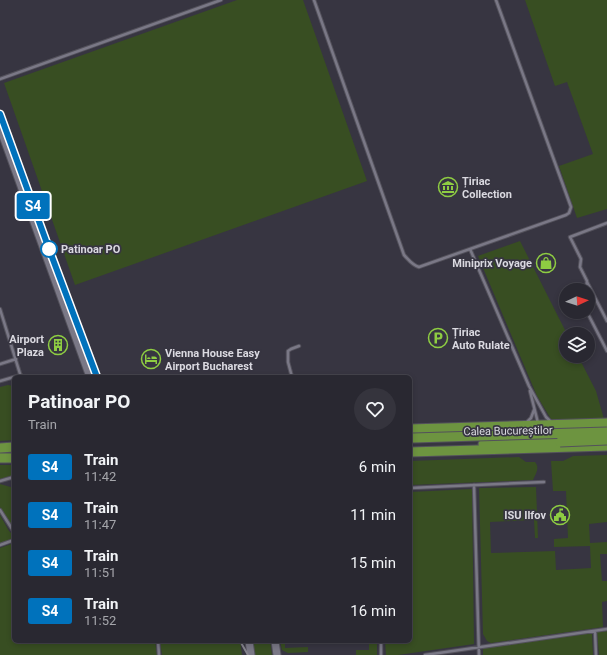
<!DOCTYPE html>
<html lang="en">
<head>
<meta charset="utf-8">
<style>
	:root { --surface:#292831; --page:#35343d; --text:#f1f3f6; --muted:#a5a6ab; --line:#45444d }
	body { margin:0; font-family:Roboto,sans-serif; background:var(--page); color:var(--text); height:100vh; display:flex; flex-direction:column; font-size:15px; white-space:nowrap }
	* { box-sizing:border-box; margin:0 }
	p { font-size:13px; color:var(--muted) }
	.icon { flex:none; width:22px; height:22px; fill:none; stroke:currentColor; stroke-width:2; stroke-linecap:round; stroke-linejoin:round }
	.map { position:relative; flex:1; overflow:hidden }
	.side { position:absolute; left:12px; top:375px; width:400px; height:268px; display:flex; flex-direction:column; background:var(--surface); border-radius:6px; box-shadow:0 2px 6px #0003,0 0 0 1px var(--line) }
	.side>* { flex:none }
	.badge { padding:0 8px; border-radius:3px; font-size:14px; line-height:26px }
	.needle { width:26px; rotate:86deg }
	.tools { position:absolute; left:559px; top:283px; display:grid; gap:8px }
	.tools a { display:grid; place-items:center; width:36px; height:36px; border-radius:50%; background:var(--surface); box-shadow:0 2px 6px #0003,0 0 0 1px var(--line); font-size:20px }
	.map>.badge { position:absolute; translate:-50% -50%; box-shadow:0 0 0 2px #fff }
	.round { display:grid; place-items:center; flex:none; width:42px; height:42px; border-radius:21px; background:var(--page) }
	.summary { display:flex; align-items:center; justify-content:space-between; height:68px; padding:0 16px }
	h1 { font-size:19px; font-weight:700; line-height:30px }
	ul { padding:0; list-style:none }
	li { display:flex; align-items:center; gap:12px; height:48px; padding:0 16px }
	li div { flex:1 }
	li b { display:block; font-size:15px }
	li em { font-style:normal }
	li .badge { min-width:44px; font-weight:700; text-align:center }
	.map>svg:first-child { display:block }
	.green { fill:#384e22 }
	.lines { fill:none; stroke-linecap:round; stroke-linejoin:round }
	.service-casing { stroke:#53515b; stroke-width:4.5 }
	.tertiary-casing { stroke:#53515b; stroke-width:9 }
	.trunk-casing { stroke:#53515b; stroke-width:11 }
	.service { stroke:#7a7886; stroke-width:2.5 }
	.tertiary { stroke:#7a7886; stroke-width:7 }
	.trunk { stroke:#6d9440; stroke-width:9 }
	.rail { stroke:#86858e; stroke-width:2 }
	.trunk-bridge-casing { stroke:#53515b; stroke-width:11; stroke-linecap:butt }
	.trunk-bridge { stroke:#6d9440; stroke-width:9 }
	.line-casing { stroke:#fff; stroke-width:9 }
	.line { stroke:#0072bc; stroke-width:6 }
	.stop-dot { fill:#fff; stroke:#0072bc; stroke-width:2 }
	.labels { text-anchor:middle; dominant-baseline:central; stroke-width:3.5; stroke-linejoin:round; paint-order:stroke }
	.poi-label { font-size:11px; font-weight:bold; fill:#dad9e0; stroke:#373541; text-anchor:start }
	.stop-label { font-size:11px; font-weight:bold; fill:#dad9e0; stroke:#373541; text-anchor:start }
	.street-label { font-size:11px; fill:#dad9e0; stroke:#373541 }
</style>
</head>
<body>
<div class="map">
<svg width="607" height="655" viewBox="0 0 607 655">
	<rect width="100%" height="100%" fill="#373541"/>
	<path class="green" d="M237,0H303L367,181L75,285L4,83Z
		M525,0H607V209L577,218L559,166L593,154L567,82L555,86Z
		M520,241L567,334L566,356H578L596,391L604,419L557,422L551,419L537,396L478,256Z
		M8,385L14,386V440L0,441V387Z
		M607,455V522L589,524L590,543L607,542V554H600L602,581H607V601L602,602L603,627L491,643L487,641L483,634L479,488L536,487L538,538H535L534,520L490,522L491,553L555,551L556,570L591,568L590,546L554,547V539L568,538L566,491H553L551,461H563L573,456Z
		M519,457L526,462H535C540,468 536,473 533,480L410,485V461Z
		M0,465H14V475L0,479Z
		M0,484L14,488V530L0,507Z
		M472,489L474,644L398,655H386L385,641H410V492Z
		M0,515L9,531L14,536V538L0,544Z
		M14,543V641H155L157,655H0V548Z
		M607,631V655H599L597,632Z
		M592,633L593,655H483V648Z
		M160,641H240L242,655H162Z
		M252,641H270L272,655H255Z
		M280,641H285V648L308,647V652L288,653L282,650Z
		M369,641H377V655H356V650H369Z"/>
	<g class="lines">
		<defs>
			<path id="service" d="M314,0L404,255C409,260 412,265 419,267L566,215L569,213L571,207L496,0
				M0,79L221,0
				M470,249L529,386L546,417L551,422
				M587,282L607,321
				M586,290L587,281L580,267L581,259L570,237L607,223
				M0,309L21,377
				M587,312L607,351
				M0,364L16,359
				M292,377L288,362V351L291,349L299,346
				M0,381L21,375
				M530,391L538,423
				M526,423L531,418L534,410
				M0,481L14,477
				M474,485L479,655
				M410,488L544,482
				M0,510L14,532
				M0,545L14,540
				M595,631L596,655
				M158,641L159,655
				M381,641V655
				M425,655L607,629"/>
			<path id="tertiary" d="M0,128L90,377
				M249,641L251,655
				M275,641L277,655"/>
			<path id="trunk" d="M410,429L607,423
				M483,444L560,442
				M0,448L14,447
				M410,452L607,446
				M0,458H14"/>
		</defs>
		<use href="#service" class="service-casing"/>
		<use href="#tertiary" class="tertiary-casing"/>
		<use href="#trunk" class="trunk-casing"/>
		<use href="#service" class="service"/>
		<use href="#tertiary" class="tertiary"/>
		<use href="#trunk" class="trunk"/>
		<path class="rail" d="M0,114L49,249L97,377
			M240,641L248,655"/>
		<defs>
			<path id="trunk-bridge" d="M413,438L607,432
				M560,442L607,440"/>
		</defs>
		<use href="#trunk-bridge" class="trunk-bridge-casing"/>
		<use href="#trunk-bridge" class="trunk-bridge"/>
	</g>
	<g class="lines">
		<defs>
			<path id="line" d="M0,114L49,249L97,377"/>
		</defs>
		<use href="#line" class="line-casing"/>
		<use href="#line" class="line"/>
	</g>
	<defs>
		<symbol id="museum-ring" viewBox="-11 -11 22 22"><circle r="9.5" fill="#373541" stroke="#8ecd42" stroke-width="1.5"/><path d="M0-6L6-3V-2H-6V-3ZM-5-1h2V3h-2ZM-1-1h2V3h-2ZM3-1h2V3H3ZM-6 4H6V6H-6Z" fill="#8ecd42"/></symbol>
		<symbol id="shop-ring" viewBox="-11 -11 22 22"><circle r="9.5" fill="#373541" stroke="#8ecd42" stroke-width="1.5"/><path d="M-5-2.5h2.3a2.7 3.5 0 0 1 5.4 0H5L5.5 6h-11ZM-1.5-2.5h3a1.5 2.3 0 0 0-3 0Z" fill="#8ecd42"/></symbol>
		<symbol id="parking-ring" viewBox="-11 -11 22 22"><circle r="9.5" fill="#373541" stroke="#8ecd42" stroke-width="1.5"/><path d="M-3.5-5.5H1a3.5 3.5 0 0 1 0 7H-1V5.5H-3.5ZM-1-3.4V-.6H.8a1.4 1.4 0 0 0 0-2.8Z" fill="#8ecd42"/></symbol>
		<symbol id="building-ring" viewBox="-11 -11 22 22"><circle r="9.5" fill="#373541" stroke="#8ecd42" stroke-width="1.5"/><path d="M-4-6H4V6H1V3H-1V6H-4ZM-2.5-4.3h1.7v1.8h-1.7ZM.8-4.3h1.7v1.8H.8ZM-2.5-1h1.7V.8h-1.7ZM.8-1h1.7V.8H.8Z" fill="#8ecd42"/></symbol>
		<symbol id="hotel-ring" viewBox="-11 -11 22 22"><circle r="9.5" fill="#373541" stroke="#8ecd42" stroke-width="1.5"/><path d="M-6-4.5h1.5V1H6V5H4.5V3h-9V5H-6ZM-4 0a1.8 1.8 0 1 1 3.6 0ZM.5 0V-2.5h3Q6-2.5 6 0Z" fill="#8ecd42"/></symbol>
		<symbol id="civic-ring" viewBox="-11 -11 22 22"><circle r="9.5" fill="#373541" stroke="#8ecd42" stroke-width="1.5"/><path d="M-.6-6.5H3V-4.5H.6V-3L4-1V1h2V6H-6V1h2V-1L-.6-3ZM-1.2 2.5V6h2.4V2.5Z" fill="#8ecd42"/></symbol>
	</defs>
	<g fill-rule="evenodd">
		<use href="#museum-ring" x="437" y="176" width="22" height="22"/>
		<use href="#shop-ring" x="535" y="252" width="22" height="22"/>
		<use href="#parking-ring" x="427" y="327" width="22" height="22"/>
		<use href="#building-ring" x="47" y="334" width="22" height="22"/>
		<use href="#hotel-ring" x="140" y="348" width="22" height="22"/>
		<use href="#civic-ring" x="549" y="504" width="22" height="22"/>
	</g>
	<circle class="stop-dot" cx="49" cy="249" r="8"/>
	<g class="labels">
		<g class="poi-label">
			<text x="462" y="181">Țiriac<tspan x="462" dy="13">Collection</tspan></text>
			<text x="532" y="263" text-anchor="end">Miniprix Voyage</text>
			<text x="452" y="332">Țiriac<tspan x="452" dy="13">Auto Rulate</tspan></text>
			<text x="44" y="339" text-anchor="end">Airport<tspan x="44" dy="13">Plaza</tspan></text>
			<text x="165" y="353">Vienna House Easy<tspan x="165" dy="13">Airport Bucharest</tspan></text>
			<text x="546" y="515" text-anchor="end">ISU Ilfov</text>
		</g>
		<g class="stop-label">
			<text x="61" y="249">Patinoar PO</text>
		</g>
		<g class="street-label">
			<text transform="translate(508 431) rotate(-1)">Calea Bucureștilor</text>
		</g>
	</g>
</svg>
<div class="tools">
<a><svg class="needle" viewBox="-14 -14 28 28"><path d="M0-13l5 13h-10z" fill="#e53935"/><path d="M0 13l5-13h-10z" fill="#a5a6ab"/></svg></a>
<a><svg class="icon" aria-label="layers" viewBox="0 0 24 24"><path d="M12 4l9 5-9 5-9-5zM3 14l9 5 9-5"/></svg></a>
</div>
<b class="badge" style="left:33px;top:206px;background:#0072bc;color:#fff">S4</b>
<section class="side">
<div class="summary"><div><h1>Patinoar PO</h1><p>Train</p></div><a class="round"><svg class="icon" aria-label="heart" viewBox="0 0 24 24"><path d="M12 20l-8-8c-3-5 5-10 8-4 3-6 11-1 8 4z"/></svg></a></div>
<ul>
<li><span class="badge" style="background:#0072bc;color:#fff">S4</span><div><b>Train</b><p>11:42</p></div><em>6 min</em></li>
<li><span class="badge" style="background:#0072bc;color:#fff">S4</span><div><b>Train</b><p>11:47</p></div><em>11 min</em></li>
<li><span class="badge" style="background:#0072bc;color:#fff">S4</span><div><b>Train</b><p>11:51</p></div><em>15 min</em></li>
<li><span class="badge" style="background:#0072bc;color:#fff">S4</span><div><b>Train</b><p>11:52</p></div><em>16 min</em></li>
</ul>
</section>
</div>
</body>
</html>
